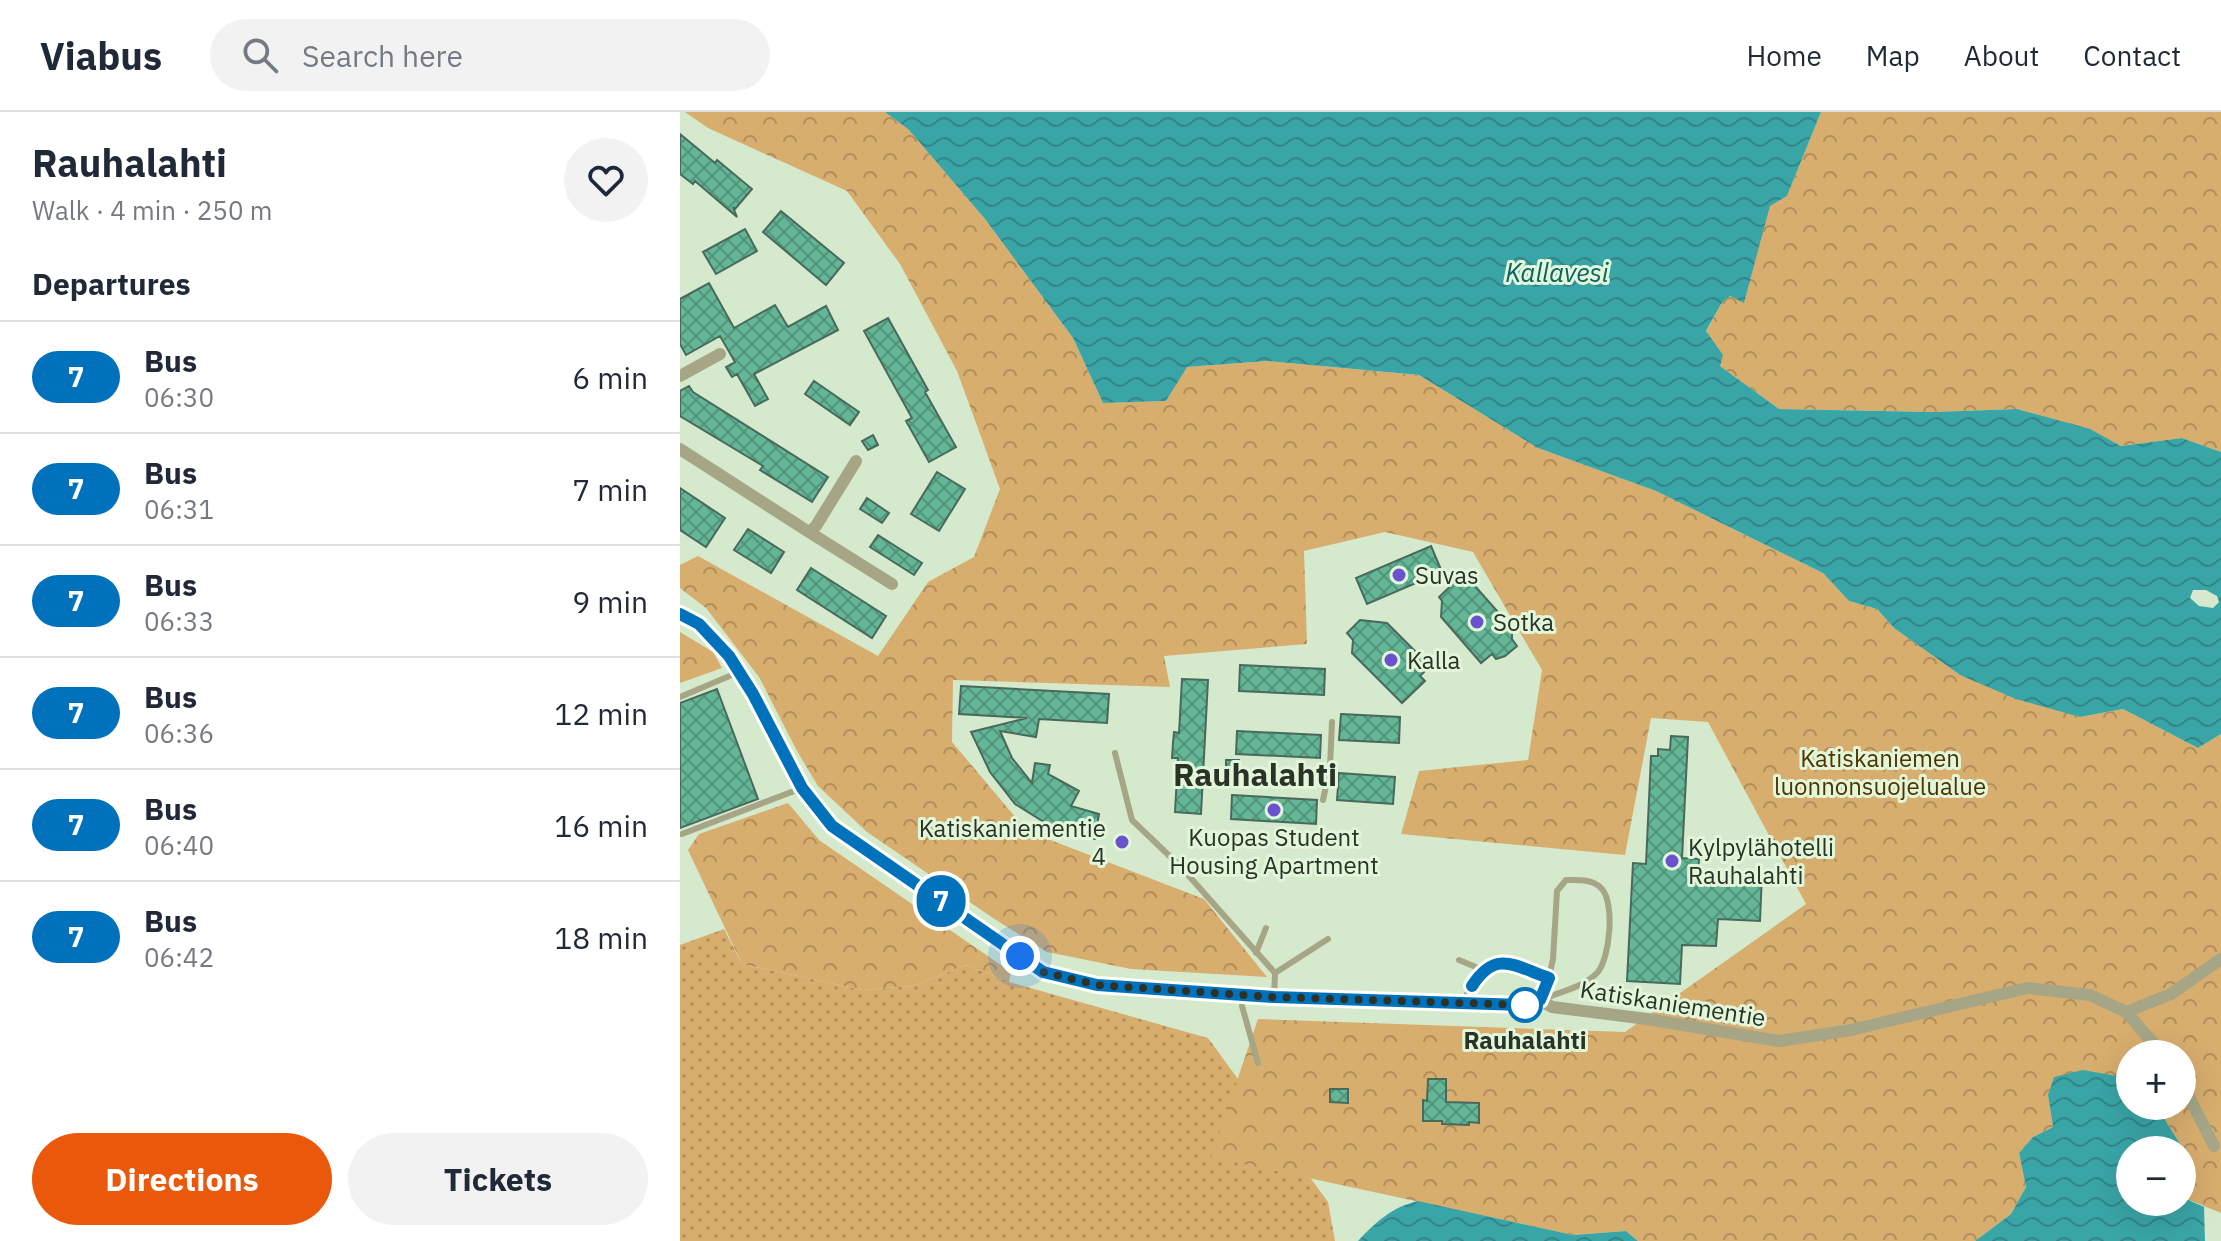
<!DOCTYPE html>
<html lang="en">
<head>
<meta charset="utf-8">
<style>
	:root { --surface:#fff; --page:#f2f2f3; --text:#1f2937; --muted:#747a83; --line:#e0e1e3; --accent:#ea580c }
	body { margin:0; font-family:"IBM Plex Sans",sans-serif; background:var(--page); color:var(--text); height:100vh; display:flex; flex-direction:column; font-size:30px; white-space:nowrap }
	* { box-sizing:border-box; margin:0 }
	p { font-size:26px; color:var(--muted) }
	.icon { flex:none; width:44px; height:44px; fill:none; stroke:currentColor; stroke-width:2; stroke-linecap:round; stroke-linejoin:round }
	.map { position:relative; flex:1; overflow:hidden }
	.drawer { display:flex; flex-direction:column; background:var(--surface); width:680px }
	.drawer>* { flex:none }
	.badge { padding:0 16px; border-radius:26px; font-size:28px; line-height:52px }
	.controls { position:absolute; left:1436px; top:928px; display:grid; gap:16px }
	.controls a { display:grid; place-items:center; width:80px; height:80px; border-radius:50%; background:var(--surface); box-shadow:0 8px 32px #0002; font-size:40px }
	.you { position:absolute; width:40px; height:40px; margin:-20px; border:6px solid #fff; border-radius:50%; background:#1a73e8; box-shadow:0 0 0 12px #1a73e833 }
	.map>.badge { position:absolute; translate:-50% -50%; box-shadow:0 0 0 4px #fff }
	h2 { padding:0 32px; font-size:30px; line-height:72px }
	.round { display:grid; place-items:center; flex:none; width:84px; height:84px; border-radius:42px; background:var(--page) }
	.head { display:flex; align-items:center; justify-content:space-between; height:136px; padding:0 32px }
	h1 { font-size:38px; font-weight:700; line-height:60px }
	.cta { display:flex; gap:16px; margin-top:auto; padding:16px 32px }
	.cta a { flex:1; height:92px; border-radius:48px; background:var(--accent); color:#fff; font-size:32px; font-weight:700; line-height:92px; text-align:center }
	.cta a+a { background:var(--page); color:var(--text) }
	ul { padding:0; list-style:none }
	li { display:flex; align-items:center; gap:24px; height:112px; padding:0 32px; border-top:2px solid var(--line) }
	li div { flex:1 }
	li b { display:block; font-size:30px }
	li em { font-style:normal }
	li .badge { min-width:88px; font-weight:700; text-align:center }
	header { display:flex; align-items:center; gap:48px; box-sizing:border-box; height:112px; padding:0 40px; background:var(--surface); border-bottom:2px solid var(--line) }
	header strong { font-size:38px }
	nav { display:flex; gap:44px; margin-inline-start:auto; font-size:28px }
	.search { width:560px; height:72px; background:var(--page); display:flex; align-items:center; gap:20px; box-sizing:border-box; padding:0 28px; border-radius:44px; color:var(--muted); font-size:30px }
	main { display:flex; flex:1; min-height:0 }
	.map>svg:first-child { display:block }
	.grass { fill:url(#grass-dots) }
	.forest { fill:url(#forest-crowns) }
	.water { fill:url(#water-waves); fill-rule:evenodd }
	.building { fill:url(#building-cross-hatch); stroke:#49695c; stroke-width:2 }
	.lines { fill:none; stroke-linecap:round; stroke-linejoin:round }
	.lane { stroke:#a6a687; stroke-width:6 }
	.street { stroke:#a6a687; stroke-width:12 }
	.line-casing { stroke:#fff; stroke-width:18 }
	.line { stroke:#0072bc; stroke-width:12 }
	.walk { stroke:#2b3228; stroke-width:8; stroke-dasharray:0 14.4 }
	.poi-dot { fill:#6952cc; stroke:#e2f6da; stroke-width:3 }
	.stop-dot { fill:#fff; stroke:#0072bc; stroke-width:4 }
	.labels { text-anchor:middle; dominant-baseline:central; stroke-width:6; stroke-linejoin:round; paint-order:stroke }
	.poi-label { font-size:24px; fill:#2b3228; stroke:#e2f6da; text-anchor:start }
	.park-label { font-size:24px; fill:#503400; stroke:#e2f6da }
	.street-label { font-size:24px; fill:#2b3228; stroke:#e2f6da }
	.stop-label { font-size:24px; font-weight:bold; fill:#2b3228; stroke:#e2f6da }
	.water-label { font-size:26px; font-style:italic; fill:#076364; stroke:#e2f6da }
	.district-label { font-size:32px; font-weight:bold; fill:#2b3228; stroke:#e2f6da }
</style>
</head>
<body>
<header>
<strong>Viabus</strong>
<div class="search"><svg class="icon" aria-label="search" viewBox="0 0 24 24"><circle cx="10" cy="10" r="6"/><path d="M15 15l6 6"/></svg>Search here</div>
<nav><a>Home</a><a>Map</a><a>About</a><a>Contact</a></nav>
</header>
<main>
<section class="drawer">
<div class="head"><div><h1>Rauhalahti</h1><p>Walk · 4 min · 250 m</p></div><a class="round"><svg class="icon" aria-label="heart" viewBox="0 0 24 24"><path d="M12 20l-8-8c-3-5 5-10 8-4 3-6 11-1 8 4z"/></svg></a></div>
<h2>Departures</h2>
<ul>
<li><span class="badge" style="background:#0072bc;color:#fff">7</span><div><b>Bus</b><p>06:30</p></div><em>6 min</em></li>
<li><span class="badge" style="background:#0072bc;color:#fff">7</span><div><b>Bus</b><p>06:31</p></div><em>7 min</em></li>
<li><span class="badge" style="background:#0072bc;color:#fff">7</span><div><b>Bus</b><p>06:33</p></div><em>9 min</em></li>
<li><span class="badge" style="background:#0072bc;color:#fff">7</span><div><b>Bus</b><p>06:36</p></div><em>12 min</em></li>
<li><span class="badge" style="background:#0072bc;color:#fff">7</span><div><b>Bus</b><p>06:40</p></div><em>16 min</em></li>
<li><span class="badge" style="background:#0072bc;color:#fff">7</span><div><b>Bus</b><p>06:42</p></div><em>18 min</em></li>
</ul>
<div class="cta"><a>Directions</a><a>Tickets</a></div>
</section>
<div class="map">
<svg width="1541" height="1129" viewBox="0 0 1541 1129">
	<defs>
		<pattern id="grass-dots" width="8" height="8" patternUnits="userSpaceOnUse" patternTransform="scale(2)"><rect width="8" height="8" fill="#d8ae6e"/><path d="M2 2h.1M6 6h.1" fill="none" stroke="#af8e5a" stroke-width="1.8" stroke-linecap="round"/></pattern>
		<pattern id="forest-crowns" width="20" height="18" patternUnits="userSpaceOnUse" patternTransform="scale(2)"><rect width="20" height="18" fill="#d8ae6e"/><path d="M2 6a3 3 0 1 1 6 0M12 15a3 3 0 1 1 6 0" fill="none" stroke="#af8e5a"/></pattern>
		<pattern id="water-waves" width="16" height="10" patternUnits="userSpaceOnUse" patternTransform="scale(2)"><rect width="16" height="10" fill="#3aa5a7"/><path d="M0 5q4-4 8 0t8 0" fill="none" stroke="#318788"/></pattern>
		<pattern id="building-cross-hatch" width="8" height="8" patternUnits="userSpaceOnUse" patternTransform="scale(2)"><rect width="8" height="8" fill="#63b797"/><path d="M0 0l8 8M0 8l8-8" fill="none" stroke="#52957b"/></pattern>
	</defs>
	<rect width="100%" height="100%" fill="#d5e9cd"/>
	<path class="grass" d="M44,817L62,852L183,878L233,874L286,853L329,870L528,926L648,1090L655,1129H0V833Z"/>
	<path class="forest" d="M5,0H205L229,18L305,107L393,226L423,291L486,289L506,255L587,249L739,263L858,336L976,379L1143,461L1169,489L1197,497L1214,516L1280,563L1400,605L1443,597L1518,636L1541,622V1101L1502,1085L1508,1044L1476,994H1502V942H1450V972L1442,965L1368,983L1373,1015L1353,1025L1339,1041L1346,1075L1331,1102L1295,1129H958L946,1119L893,1123L531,1045L578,907L945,920L1126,792L1028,610L971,606L945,743L721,722L739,659L848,648L862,558L793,440L705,420L624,439L627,532L484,544L490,575L273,568L272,630L347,719L524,787L587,865L451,857L367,840L313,806L187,720L138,674L117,639L79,565L26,496L0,476V453L18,444L198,544L248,470L294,445L320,377L277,259L220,152L167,79L28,16Z
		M1141,0H1541V340L1502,326L1441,334L1410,318L1337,297L1253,300L1099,297L1040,254L1026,220L1041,192L1050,184L1064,190L1090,93L1107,84Z
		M0,520L33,540L42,556L0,571Z
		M108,691L139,728L331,860L329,870L286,853L233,874L183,878L62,852L8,738L19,722Z"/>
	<path class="water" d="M205,0H1141L1107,84L1090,94L1064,191L1050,184L1041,192L1026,219L1043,243L1040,254L1099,297L1253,300L1337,297L1410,317L1441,334L1502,326L1541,340V622L1518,636L1443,597L1400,605L1336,587L1280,563L1214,516L1197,497L1169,489L1143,461L976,379L858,336L739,263L587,249L507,255L486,289L423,291L393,226L305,107L229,18ZM1513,478H1526L1537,484L1539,490L1533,496L1519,494L1510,486Z
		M1403,958L1442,965L1450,972V994H1476L1508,1044L1502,1081V1038H1450V1090H1502V1085L1524,1095L1525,1129H1295L1331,1102L1346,1075L1339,1041L1353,1025L1373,1015L1368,983L1374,965Z
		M738,1089L893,1123L946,1119L958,1129H678C696,1110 712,1095 738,1089Z"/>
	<path class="building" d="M0,22L35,51L37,48L72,77L55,97L53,95L57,105L15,69L13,72L0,62Z
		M101,99L164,151L146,173L83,120Z
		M65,117L77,139L36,162L23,140Z
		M29,171L54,216L95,193L108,215L146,194L158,218L74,262L88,287L75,294L57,262L52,265L46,255L55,250L40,224L6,243L0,232V187Z
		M208,206L248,278L245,280L276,335L249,350L226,309L232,306L184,219Z
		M134,269L179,300L170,313L125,282Z
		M9,274L13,280L148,365L132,390L80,358L83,354L0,304V279Z
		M193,323L198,333L188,338L182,329Z
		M257,360L285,377L259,419L231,402Z
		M0,376L45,406L26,435L0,418Z
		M187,386L209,401L202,411L180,397Z
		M68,417L104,440L91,461L54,438Z
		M198,423L242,451L234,463L190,435Z
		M751,434L762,460L687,492L676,466Z
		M131,456L206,504L192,526L117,478Z
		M778,467L784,474H795L832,516V527L837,534L825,544L816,547L812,542L801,551L761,505L762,489L759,485Z
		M680,508L707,511L750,554L740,564L745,569L722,591L672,541L673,528L667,521Z
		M560,553L645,557L644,583L559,579Z
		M502,567L528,568L521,702L495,700L498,646H492L493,631L494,620L499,621Z
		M281,574L429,582L427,611L359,607L356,625L320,619L332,646L352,671L355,651L370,653L368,662L399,679L391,694L419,702L415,727L372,715L335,692L310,660L291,620L347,606L279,602Z
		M37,577L78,687L0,716V591Z
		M661,602L720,605L719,631L659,628Z
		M557,619L641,623L640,646L556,642Z
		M991,624L1008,625L1002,746L1019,747L1018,761L1060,763V760L1082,761L1080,809L1038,807L1036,834L1002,833L1000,872L947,869L953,751L966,752L971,644H978V637L990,638Z
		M546,648H559L558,667H546Z
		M659,661L715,665L713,692L657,688Z
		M552,683L637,688L636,712L551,707Z
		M748,967H766V990L799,991V1011L789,1010V1013L762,1012V1009H743V988L747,989Z
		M650,977H668V991L650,990Z"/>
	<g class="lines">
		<path class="lane" d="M0,585L59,560
			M435,641L452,708L501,755L595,861L594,885
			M643,688L650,656L652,610
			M2,722L122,676
			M886,768C899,768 913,767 922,777C935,792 930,847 917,861C904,875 877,881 860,888L867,875L873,847L877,779Z
			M576,841L586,816
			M779,848L803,858
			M595,861L648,827
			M782,890C789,880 795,866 803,858C820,842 851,860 869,866
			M562,894L578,951"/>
		<path class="street" d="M0,264L40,242
			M0,337L129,420L136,414L176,349
			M129,420L212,472
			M0,502L19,512L49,544L122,676L152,714L363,860L417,873L594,885L843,893L860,888L872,895L967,907L1099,929L1171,918L1347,876L1410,883L1446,900L1491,882L1541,847
			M1446,900L1483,942
			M1502,971L1534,1034"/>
	</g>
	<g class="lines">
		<defs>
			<path id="line" d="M0,502L19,512L49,544L73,582L122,676L152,714L363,860L417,873L594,885L843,893L860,888L869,866C834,854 816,837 792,874"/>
		</defs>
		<use href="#line" class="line-casing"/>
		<use href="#line" class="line"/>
		<path class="walk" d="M340,844L363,860L417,873L594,885L845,893"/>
	</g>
	<g class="poi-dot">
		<circle cx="719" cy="463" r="8"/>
		<circle cx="797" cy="510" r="8"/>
		<circle cx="711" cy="548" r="8"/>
		<circle cx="594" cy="698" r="8"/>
		<circle cx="442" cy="730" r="8"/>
		<circle cx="992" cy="749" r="8"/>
	</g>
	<circle class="stop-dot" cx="845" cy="893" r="16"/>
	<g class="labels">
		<g class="poi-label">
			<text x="735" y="463">Suvas</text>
			<text x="813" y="510">Sotka</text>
			<text x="727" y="548">Kalla</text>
			<text x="426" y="716" text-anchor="end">Katiskaniementie<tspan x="426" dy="28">4</tspan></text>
			<text x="594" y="725" text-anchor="middle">Kuopas Student<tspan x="594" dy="28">Housing Apartment</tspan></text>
			<text x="1008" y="735">Kylpylähotelli<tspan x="1008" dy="28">Rauhalahti</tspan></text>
		</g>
		<g class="park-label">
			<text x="1200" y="646">Katiskaniemen<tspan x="1200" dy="28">luonnonsuojelualue</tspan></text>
		</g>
		<g class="street-label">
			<text transform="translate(993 891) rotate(9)">Katiskaniementie</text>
		</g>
		<g class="stop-label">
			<text x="845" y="928">Rauhalahti</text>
		</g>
		<g class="water-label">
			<text x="877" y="160">Kallavesi</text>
		</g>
		<g class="district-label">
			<text x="575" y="662">Rauhalahti</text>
		</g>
	</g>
</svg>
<div class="controls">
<a>+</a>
<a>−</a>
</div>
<div class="you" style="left:340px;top:844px"></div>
<b class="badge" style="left:261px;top:789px;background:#0072bc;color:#fff">7</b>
</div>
</main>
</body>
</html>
